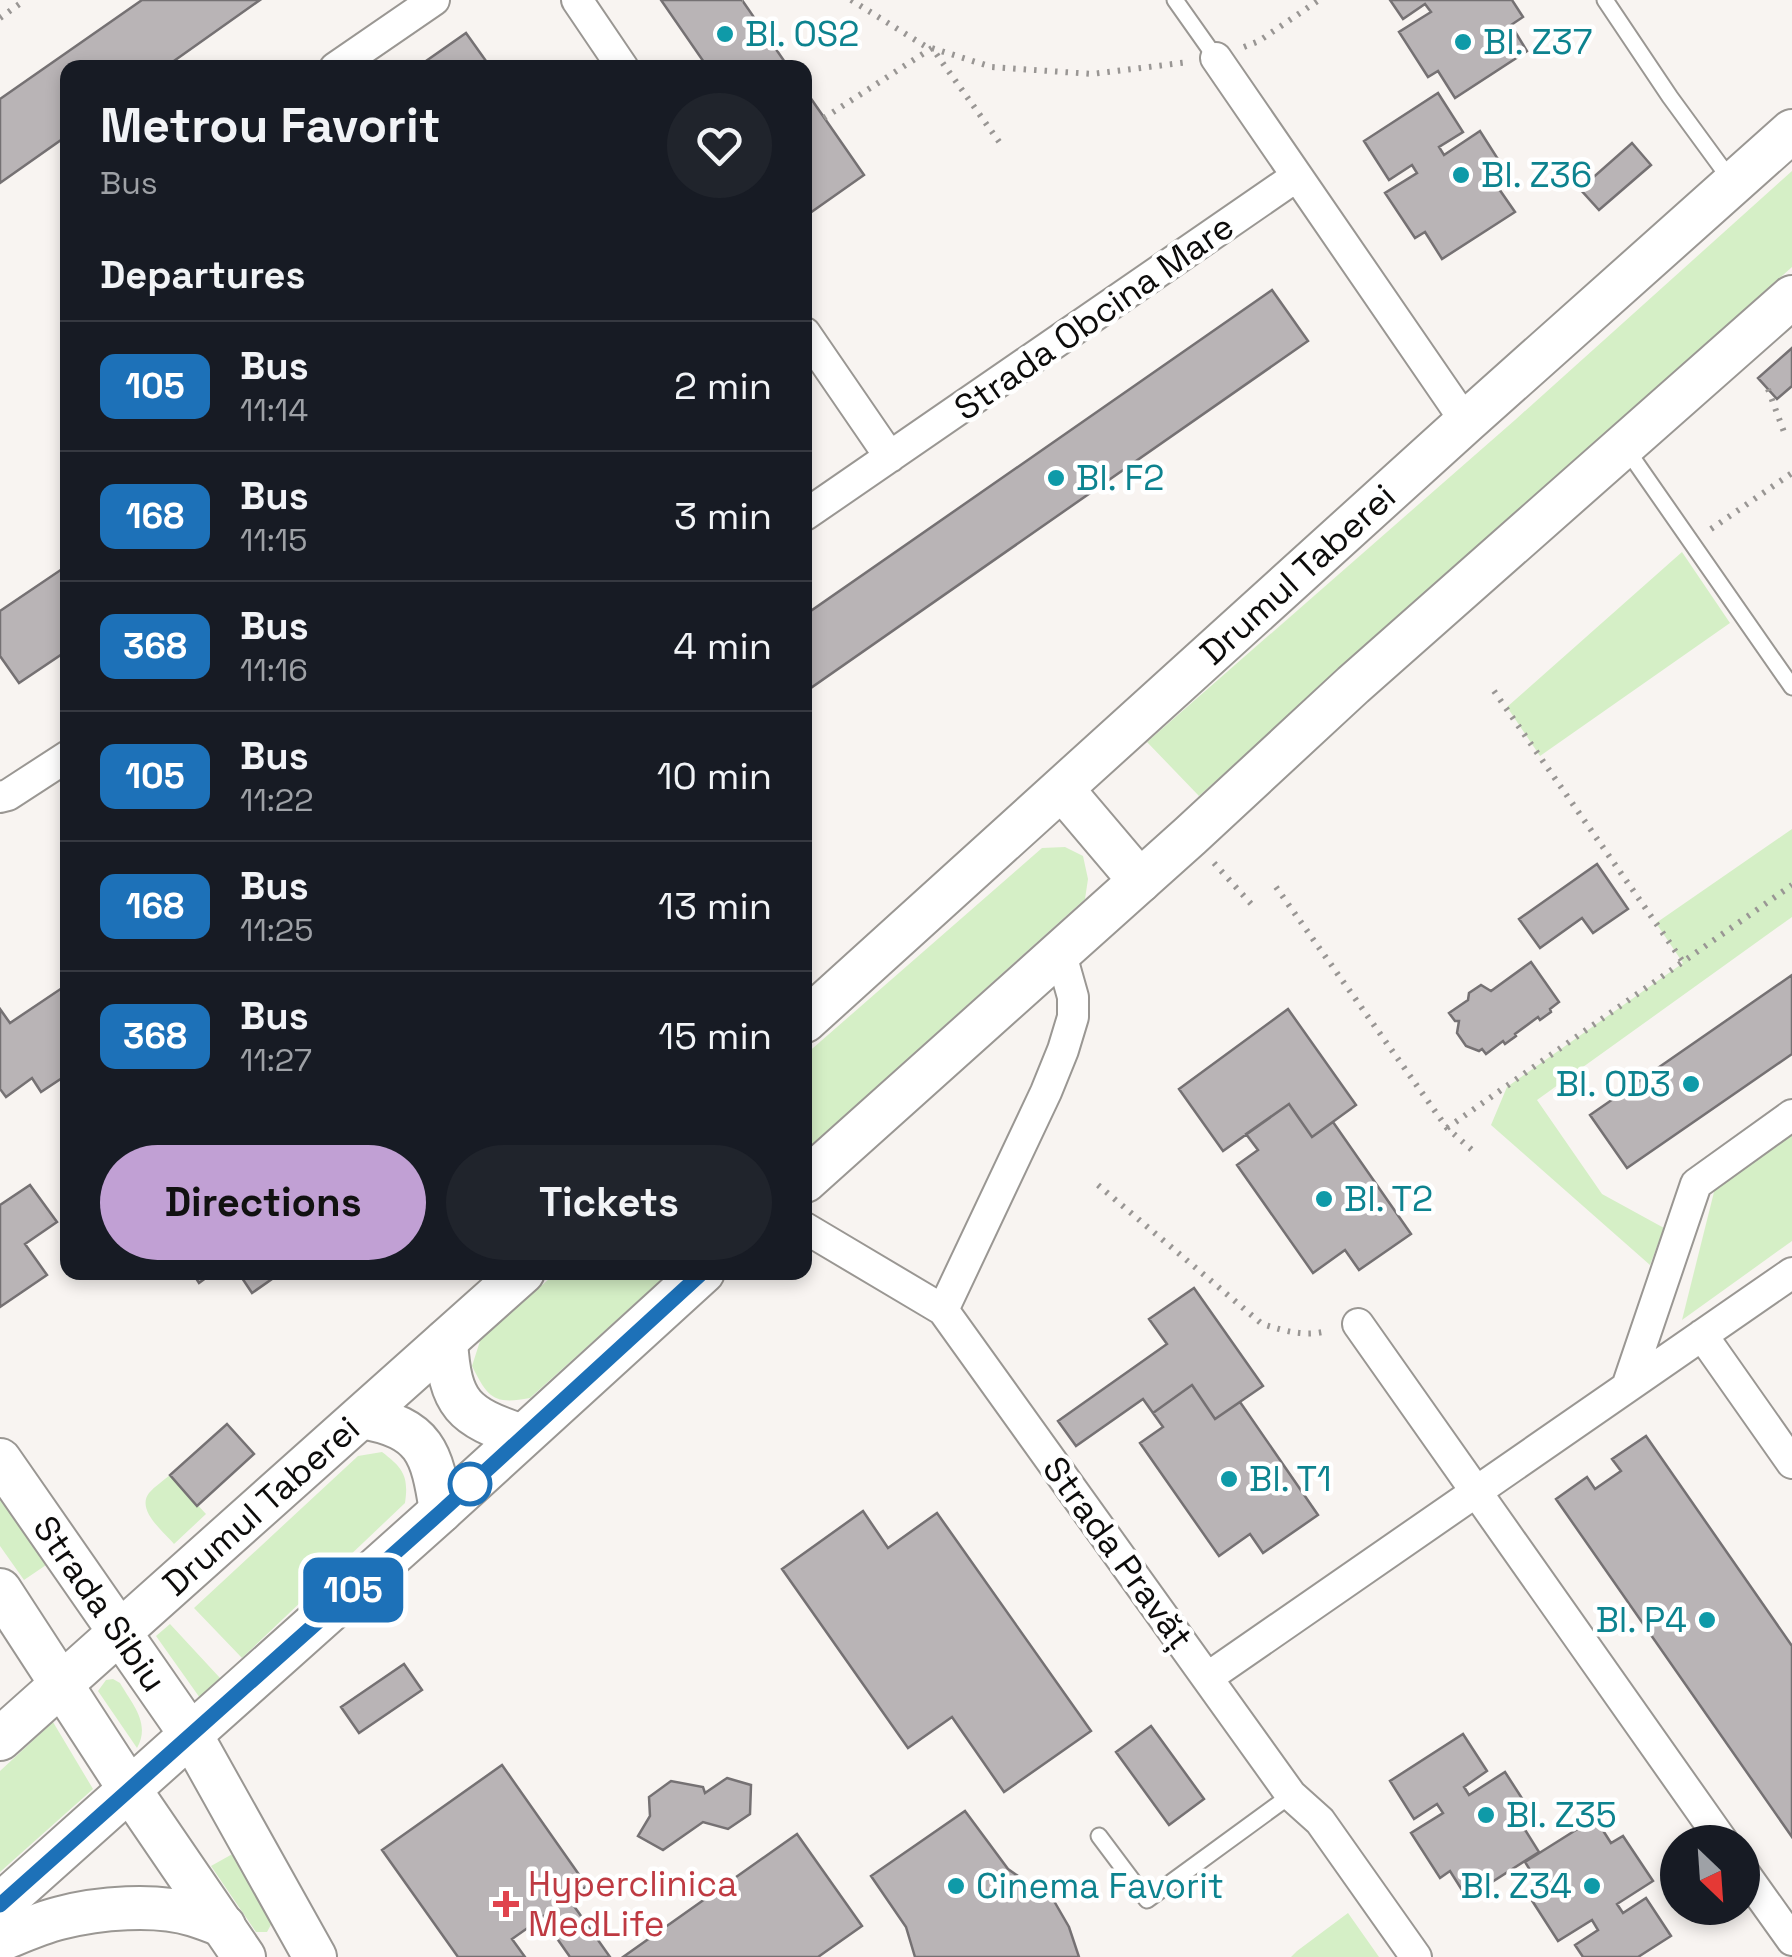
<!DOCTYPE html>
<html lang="en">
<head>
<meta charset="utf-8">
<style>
	:root { --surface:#171b24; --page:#20242c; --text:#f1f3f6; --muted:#9ea1a6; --line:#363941; --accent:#c1a0d4 }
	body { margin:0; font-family:"Space Grotesk",sans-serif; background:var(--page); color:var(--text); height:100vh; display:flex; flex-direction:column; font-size:38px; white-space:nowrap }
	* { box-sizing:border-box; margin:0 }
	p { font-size:32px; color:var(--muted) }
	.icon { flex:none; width:55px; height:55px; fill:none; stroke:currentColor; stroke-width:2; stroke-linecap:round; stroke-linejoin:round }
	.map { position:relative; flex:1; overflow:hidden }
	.details { position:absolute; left:60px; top:60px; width:752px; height:1220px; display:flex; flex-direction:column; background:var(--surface); border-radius:20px; box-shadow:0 5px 15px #0003 }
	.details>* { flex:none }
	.badge { padding:0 20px; border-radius:15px; font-size:35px; line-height:65px }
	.needle { width:65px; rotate:155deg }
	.buttons { position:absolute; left:1660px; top:1825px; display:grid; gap:20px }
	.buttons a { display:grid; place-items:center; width:100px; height:100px; border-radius:50%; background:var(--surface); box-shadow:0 5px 15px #0003; font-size:50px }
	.map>.badge { position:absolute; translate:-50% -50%; box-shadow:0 0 0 5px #fff }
	h2 { padding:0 40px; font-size:38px; line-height:90px }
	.round { display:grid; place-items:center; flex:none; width:105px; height:105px; border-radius:52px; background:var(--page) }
	.head { display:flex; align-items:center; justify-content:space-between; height:170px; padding:0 40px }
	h1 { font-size:48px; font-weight:600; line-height:75px }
	.button { display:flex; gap:20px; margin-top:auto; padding:20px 40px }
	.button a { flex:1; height:115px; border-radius:60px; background:var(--accent); color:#111; font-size:40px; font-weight:600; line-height:115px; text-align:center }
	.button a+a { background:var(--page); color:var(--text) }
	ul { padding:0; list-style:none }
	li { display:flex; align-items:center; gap:30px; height:130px; padding:0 40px; border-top:2px solid var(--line) }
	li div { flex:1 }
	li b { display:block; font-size:38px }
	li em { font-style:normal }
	li .badge { min-width:110px; font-weight:700; text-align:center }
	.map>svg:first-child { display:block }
	.green { fill:#d5efc6 }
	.building { fill:#b9b4b6; stroke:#757173; stroke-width:2.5 }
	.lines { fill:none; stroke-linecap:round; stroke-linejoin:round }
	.lane-casing { stroke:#9a9793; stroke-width:19 }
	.street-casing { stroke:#9a9793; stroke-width:34 }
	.secondary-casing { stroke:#9a9793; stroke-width:46 }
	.path { stroke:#999694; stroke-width:6; stroke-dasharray:2.5 8; stroke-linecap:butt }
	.lane { stroke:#fff; stroke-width:15 }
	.street { stroke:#fff; stroke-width:30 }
	.secondary { stroke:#fff; stroke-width:42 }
	.line-casing { stroke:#fff; stroke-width:22 }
	.line { stroke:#1d71b8; stroke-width:15 }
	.culture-dot { fill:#0f9aa8; stroke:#fff; stroke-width:4 }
	.stop-dot { fill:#fff; stroke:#1d71b8; stroke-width:5 }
	.health-dot { fill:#e0444e; stroke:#fff; stroke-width:4 }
	.labels { text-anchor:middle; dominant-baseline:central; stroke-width:9; stroke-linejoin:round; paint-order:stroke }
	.culture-label { font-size:35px; fill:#0d838f; stroke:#fff; text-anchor:start }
	.street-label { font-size:35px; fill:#0d0c0b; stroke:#fff }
	.health-label { font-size:35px; fill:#be3a42; stroke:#fff; text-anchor:start }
</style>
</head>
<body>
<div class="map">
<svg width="1792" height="1957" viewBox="0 0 1792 1957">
	<rect width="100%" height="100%" fill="#f8f4f1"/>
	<path class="green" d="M1792,171V267L1199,796L1147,742L1515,420Z
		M1682,552L1730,623L1540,756L1507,707Z
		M1792,829V917L1537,1100L1602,1194L1664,1228L1650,1265L1491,1125L1507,1087L1683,963L1656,923Z
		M1065,847L1083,856L1088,879L1085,899L805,1151V1055L1042,848Z
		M1792,1127V1241L1682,1320L1717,1180Z
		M556,1273H669L530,1398C494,1405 488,1398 472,1366L481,1338Z
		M382,1452C403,1468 409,1476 405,1503L242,1658L194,1608L358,1456Z
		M170,1475L206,1514L174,1544C163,1531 136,1510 149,1493C155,1486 163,1481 170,1475Z
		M0,1493L49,1563L24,1580L0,1546Z
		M170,1624L220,1678L200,1698L156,1636Z
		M113,1679L120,1683C132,1704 151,1723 137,1748L98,1691L106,1680Z
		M53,1722L93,1789L0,1872V1771Z
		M236,1852L273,1921L267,1932H256L211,1866Z
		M1348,1913L1379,1957H1291L1297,1951Z"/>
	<path class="building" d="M142,0H260L164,68H68V135L0,183V99Z
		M661,0H742L789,68H708Z
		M1390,0H1512L1523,17L1511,25L1527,51L1455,98L1438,71L1428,77L1399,32L1431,12L1425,4L1403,19Z
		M466,33L491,68H416Z
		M805,90L864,175L810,213L805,206Z
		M1438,93L1463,132L1439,147L1444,155L1480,131L1510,178L1497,186L1515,212L1442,259L1425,232L1415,238L1385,193L1417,173L1412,165L1389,180L1364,141Z
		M1632,143L1651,165L1599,210L1580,189Z
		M1272,290L1308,341L805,692V615Z
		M1792,348V386L1777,399L1758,378Z
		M68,565V650L19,683L0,656V611Z
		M1597,864L1628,909L1593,933L1582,918L1540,948L1519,919Z
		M1531,962L1559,1002L1550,1009L1551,1012L1540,1020L1538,1017L1515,1034L1516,1036L1505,1044L1503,1041L1486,1054L1482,1049L1479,1051L1466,1046L1457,1033L1459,1021H1455L1449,1013L1468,1000L1469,993L1481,985L1491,991Z
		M1792,975V1054L1627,1168L1590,1115Z
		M68,984V1074L41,1092L32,1078L6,1097L0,1089V1009L10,1023Z
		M1288,1009L1356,1105L1312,1137L1289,1104L1223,1151L1179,1089Z
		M1289,1104L1312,1137L1333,1122L1411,1234L1359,1270L1345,1250L1313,1273L1237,1165L1258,1150L1246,1134Z
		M30,1185L57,1222L25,1244L47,1275L0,1307V1205Z
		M192,1272H214L199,1283Z
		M238,1272H282L252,1293Z
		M1194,1288L1263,1386L1215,1419L1192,1385L1153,1413L1143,1399L1076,1446L1058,1421L1167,1344L1149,1319Z
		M1192,1385L1215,1419L1240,1402L1318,1515L1263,1553L1250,1534L1219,1556L1140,1443L1163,1427L1153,1413Z
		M227,1424L254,1454L197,1506L170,1475Z
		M1646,1436L1792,1646V1837L1556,1499L1587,1477L1595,1489L1621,1471L1612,1459Z
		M863,1511L888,1548L937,1513L1091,1731L1004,1792L952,1717L908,1748L782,1569Z
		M404,1664L422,1690L359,1733L341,1707Z
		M1151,1726L1204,1799L1169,1825L1116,1752Z
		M1463,1734L1487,1771L1464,1787L1469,1795L1505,1772L1534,1817L1522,1825L1539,1852L1467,1898L1450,1871L1440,1878L1411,1833L1443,1813L1437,1804L1414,1819L1390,1781Z
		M502,1765L587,1886L512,1939L525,1957H458L382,1850Z
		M727,1778L751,1785L750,1814L728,1829L703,1822L663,1850L638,1836L650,1816L649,1797L671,1781L703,1787L705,1793Z
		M965,1811L1008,1869L1054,1901L1069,1927L1079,1957H915L906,1927L871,1876Z
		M1595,1818L1611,1843L1623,1836L1653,1881L1617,1904L1623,1913L1646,1898L1671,1936L1638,1957H1583L1575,1945L1598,1930L1592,1920L1558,1941L1531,1899L1543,1891L1525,1862Z
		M797,1834L862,1926L818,1957H623Z
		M569,1899L610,1957H570L542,1917Z"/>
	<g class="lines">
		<defs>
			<path id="lane" d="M1175,0L1216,58
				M1605,0L1670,97L1730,179
				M1627,450L1792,687
				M1099,1836L1147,1900L1291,1795"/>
			<path id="street" d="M577,0L623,68
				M1216,58L1466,422
				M335,68L434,0
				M805,333L890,457
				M805,515L1297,176
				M0,797L8,795L68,756
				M805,1228L943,1310L1291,1795L1320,1821L1416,1957
				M943,1310L1046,1092L1063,1050L1073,1017V997L1060,951
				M1358,1324L1723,1842
				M1702,1335L1792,1463
				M1627,1387L1696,1184L1792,1115
				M1207,1678L1792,1273
				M1742,1870L1792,1940"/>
			<g id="secondary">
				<path d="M1062,789L1140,881"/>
				<path id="s1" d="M805,1021L1466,422L1792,131"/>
				<path d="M805,1181L1190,836L1353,685L1792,297"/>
				<path d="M446,1341C450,1405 463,1416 522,1436"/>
				<path d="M362,1417C425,1428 432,1452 441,1511"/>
				<path id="s2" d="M0,1460L191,1735L315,1957"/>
				<path d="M0,1590L130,1790L244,1957"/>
				<path id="s3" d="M0,1739L523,1272"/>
				<path d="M0,1905L441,1511L703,1272"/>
				<path d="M0,1940C20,1932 40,1923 60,1918C98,1908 156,1903 194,1915C204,1918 214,1922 224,1926"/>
			</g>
		</defs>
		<use href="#lane" class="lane-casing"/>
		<use href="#street" class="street-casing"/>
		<use href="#secondary" class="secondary-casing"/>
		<path class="path" d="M742,0H743
			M851,0L925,46L992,67L1092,74L1189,62
			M0,18L25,0
			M1244,47L1259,41L1319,0
			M824,118L932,48L1000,143
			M1768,389L1784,432
			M1711,529L1792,473
			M1494,691L1683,962
			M1214,863L1253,906
			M1276,887L1447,1128L1472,1150
			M1447,1128L1792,885
			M1098,1185L1262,1324C1285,1331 1304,1337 1327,1331"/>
		<use href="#lane" class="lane"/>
		<use href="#street" class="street"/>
		<use href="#secondary" class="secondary"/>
	</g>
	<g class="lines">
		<defs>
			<path id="line" d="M0,1905L442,1511L703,1272"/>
		</defs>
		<use href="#line" class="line-casing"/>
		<use href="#line" class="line"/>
	</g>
	<g class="culture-dot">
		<circle cx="725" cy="34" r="10"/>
		<circle cx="1463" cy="42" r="10"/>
		<circle cx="1461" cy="175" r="10"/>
		<circle cx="1056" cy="478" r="10"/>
		<circle cx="1691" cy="1084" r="10"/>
		<circle cx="1324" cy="1199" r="10"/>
		<circle cx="1229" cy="1479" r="10"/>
		<circle cx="1707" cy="1620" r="10"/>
		<circle cx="1486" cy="1815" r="10"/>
		<circle cx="956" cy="1886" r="10"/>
		<circle cx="1592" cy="1886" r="10"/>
	</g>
	<circle class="stop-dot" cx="470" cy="1484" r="20"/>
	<path class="health-dot" d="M501 1889h10v10h10v10h-10v10h-10v-10h-10v-10h10z"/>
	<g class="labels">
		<g class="culture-label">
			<text x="745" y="34">Bl. OS2</text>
			<text x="1483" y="42">Bl. Z37</text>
			<text x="1481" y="175">Bl. Z36</text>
			<text x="1076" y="478">Bl. F2</text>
			<text x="1671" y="1084" text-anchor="end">Bl. OD3</text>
			<text x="1344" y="1199">Bl. T2</text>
			<text x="1249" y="1479">Bl. T1</text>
			<text x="1687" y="1620" text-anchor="end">Bl. P4</text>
			<text x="1506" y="1815">Bl. Z35</text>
			<text x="976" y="1886">Cinema Favorit</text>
			<text x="1572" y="1886" text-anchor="end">Bl. Z34</text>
		</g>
		<g class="street-label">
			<text transform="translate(1094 317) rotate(-35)">Strada Obcina Mare</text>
			<text stroke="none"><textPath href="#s1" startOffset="665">Drumul Taberei</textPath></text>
			<text stroke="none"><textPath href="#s3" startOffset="350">Drumul Taberei</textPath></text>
			<text transform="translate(1118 1553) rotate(54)">Strada Pravăț</text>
			<text stroke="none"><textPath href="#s2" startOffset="175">Strada Sibiu</textPath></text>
		</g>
		<g class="health-label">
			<text x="528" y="1884">Hyperclinica<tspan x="528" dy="40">MedLife</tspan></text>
		</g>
	</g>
</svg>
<div class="buttons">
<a><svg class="needle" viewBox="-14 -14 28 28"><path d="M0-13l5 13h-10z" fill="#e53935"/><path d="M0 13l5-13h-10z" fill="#9ea1a6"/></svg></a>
</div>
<b class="badge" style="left:353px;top:1590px;background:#1d71b8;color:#fff">105</b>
<section class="details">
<div class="head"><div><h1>Metrou Favorit</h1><p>Bus</p></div><a class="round"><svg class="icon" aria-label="heart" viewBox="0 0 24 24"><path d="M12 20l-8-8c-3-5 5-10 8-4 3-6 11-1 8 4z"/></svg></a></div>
<h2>Departures</h2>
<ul>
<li><span class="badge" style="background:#1d71b8;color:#fff">105</span><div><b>Bus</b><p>11:14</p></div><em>2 min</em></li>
<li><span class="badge" style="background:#1d71b8;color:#fff">168</span><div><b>Bus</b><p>11:15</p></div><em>3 min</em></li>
<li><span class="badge" style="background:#1d71b8;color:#fff">368</span><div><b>Bus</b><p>11:16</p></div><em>4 min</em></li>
<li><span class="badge" style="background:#1d71b8;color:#fff">105</span><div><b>Bus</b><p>11:22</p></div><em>10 min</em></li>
<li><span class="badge" style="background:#1d71b8;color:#fff">168</span><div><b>Bus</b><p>11:25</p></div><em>13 min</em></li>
<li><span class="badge" style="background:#1d71b8;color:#fff">368</span><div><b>Bus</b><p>11:27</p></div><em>15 min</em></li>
</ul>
<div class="button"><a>Directions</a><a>Tickets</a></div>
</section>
</div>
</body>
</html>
